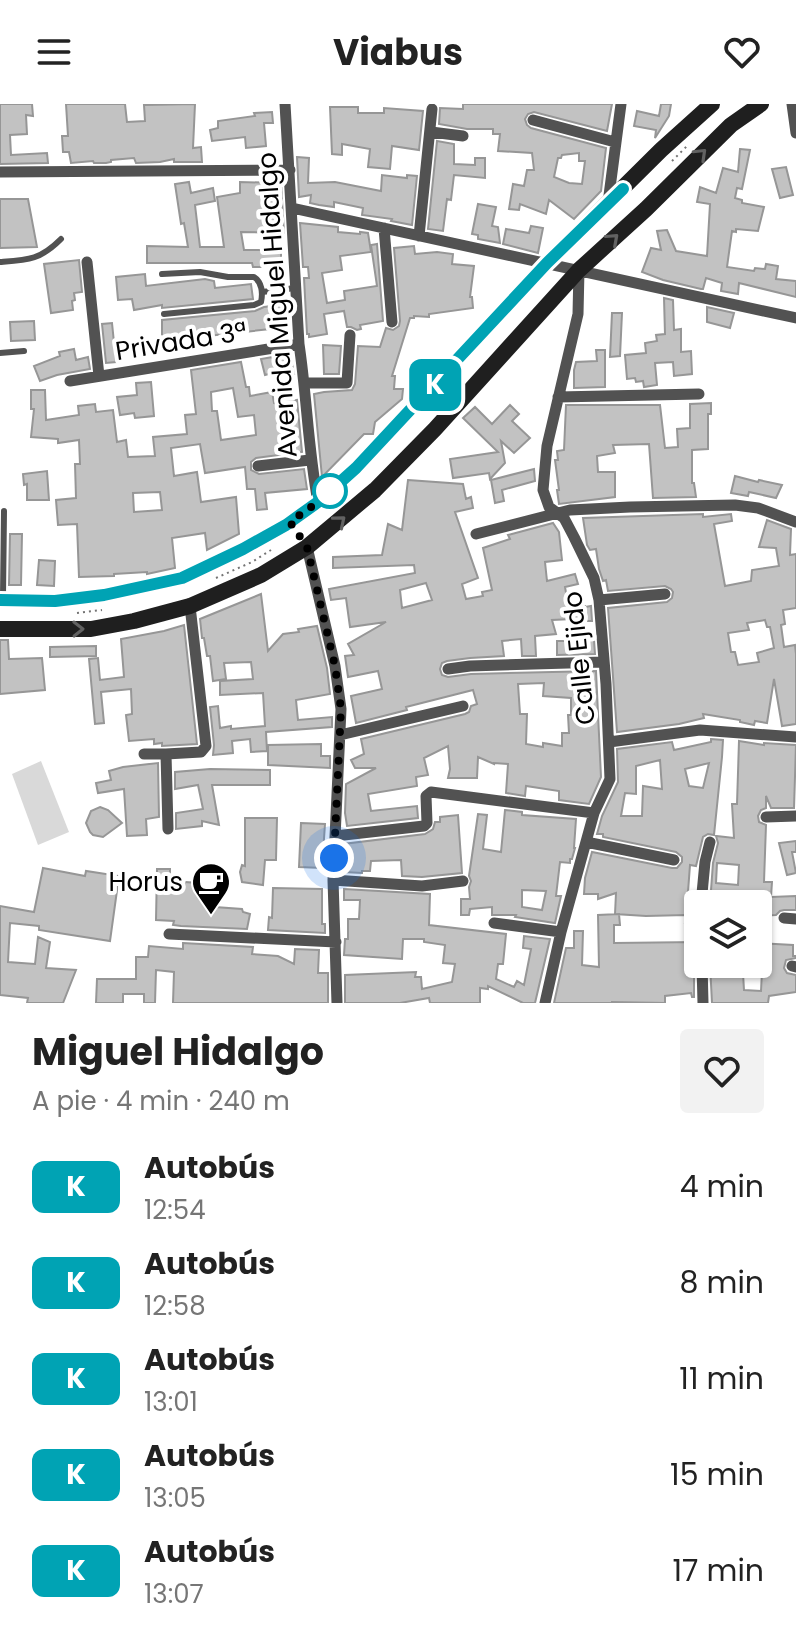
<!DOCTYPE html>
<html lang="es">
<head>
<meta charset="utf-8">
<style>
	:root { --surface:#fff; --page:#f2f2f2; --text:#222; --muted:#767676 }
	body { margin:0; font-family:Poppins,sans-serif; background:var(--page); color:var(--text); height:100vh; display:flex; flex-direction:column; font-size:30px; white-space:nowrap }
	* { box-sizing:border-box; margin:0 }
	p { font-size:26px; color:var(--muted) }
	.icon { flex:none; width:44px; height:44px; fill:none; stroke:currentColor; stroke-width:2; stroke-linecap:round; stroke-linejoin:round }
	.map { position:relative; height:899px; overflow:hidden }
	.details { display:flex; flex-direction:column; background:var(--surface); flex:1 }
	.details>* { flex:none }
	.badge { padding:0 16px; border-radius:12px; font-size:28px; line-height:52px }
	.fabs { position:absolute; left:684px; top:786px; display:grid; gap:16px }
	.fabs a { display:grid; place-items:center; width:88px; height:88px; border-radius:8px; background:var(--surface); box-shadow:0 2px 6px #0004; font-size:40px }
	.you { position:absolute; width:40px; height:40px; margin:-20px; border:6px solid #fff; border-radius:50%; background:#1a73e8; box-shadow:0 0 0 12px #1a73e833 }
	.map>.badge { position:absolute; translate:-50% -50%; box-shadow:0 0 0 4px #fff }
	.round { display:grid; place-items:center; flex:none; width:84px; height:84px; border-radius:8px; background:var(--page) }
	.overview { display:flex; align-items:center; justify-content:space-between; height:136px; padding:0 32px }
	h1 { font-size:38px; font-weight:700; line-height:60px }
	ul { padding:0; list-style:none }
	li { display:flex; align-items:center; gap:24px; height:96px; padding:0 32px }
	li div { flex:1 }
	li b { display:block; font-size:30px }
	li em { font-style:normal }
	li .badge { min-width:88px; font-weight:700; text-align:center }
	header { display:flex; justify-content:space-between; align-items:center; height:104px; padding:0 32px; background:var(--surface); font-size:36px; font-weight:700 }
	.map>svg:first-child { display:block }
	.green { fill:#d9d9d9 }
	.building { fill:#c2c2c2; stroke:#969696; stroke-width:2; fill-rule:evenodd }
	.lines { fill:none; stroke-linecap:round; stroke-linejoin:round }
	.path { stroke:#747474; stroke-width:2; stroke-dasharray:2 4; stroke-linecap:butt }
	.lane { stroke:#525252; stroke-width:6 }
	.street { stroke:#525252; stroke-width:11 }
	.secondary { stroke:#1f1f1f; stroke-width:16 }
	.oneway { stroke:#626262 }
	.line-casing { stroke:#fff; stroke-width:18 }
	.line { stroke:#00a3b4; stroke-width:12 }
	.walk { stroke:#000; stroke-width:8; stroke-dasharray:0 14.4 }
	.stop-dot { fill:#fff; stroke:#00a3b4; stroke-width:4 }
	.labels { text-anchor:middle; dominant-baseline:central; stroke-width:8; stroke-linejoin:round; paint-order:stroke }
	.street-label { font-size:26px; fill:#000; stroke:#fff }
	.poi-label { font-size:26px; fill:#000; stroke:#fff; text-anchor:end }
</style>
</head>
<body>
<header><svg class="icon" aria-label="menu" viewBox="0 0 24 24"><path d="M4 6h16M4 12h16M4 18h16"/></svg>Viabus<svg class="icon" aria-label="heart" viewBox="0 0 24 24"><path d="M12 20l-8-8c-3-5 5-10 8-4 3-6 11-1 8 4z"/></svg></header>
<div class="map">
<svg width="796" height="899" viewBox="0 0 796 899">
	<rect width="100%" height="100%" fill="#fff"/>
	<path class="green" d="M41,657L69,728L38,741L12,670Z"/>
	<path class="building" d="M0,0H32L33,12L26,11L27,30L10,31L11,51L47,49L48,59L0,60Z
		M66,0H125L127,18L145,17L144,1L195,0L193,44L201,43L202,58H174V55L160,58L136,59L134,54L111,56V58L106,59H94L93,57L71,59L69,48H63L62,32H68Z
		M463,0H612L607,27L534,8L528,10L525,15L527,21L531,24L606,44L601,87L574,115L549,96L546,110L520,100L519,106L509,105L513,80L524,82L527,66H534L532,49L498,47L500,30H493V25H467L439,20L440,4L463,5ZM579,49V57H585L582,80L569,79L554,73L558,54H561L562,51Z
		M661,0H671L669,12L655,34L656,26L634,22L637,7L659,12Z
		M330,3H358V9H384V4L423,7L419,46L392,42L390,65L368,63L370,45L342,40V51L332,50Z
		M272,8L273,19H264L266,42L246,44L245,33L212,37L210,26L218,24V17L255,12L254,9Z
		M437,37L454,40V60L475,61V54H485V74L454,71L451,96L447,95L443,127L428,125Z
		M740,45L750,46L742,85L737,84L735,94L742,96V99L764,103L758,127L736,125V128L732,127L727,163L754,167L755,164L765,165L766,160L778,162L776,175L796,177V193L739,179L738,190L721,187L722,179L706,174L703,185H701L663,176L642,168L651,144L661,146L657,127L667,126L676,147L707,152L710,100L697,98L700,83L716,89L723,64L738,68Z
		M297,53L309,54L308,79L335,78L381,87L382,71L407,74V71L417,72L412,121L391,117L392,115L362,111L363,104L334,98V103L319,101L310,99L311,91L299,93Z
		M786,63L793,91L780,94L772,65Z
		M189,78L191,89L213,84L215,97L195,101L200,143H224L217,93L240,89V78L281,79L284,129L241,128L244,146H281V163H253L252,159H147V142L188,143L184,119L181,120L175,80Z
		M0,95H28L37,143L0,144Z
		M478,100L496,103L492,122L498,123L500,139L478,135V131L472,130Z
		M300,119L338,123V128L360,130V128L368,129L371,148L340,152L342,166L322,169L327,199L345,196L344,187L377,182L371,141L377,140L383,217L360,221L361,225L357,226L351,223H347L344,207L324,210L327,230L309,233V230H307L304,174H309L308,163H303Z
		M531,122L543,124L538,149L503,140L506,125L529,129Z
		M414,142L415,150L437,148L453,150L452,160L474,162L470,193H472L473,204L429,210V213L414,212V214H410L392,272H395L394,285H403L402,295L375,318L373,330H364L322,373L314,290L324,288L352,286L355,280L358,242L380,243L386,224L393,226L399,222L400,217L394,144Z
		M79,156L82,188L74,189L75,196L72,197L73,206L51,209L44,160Z
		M145,170L146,182L205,175L214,177L215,184L251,180L253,195L162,204V201L134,206L132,195L118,196L116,173Z
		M664,194L673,196L674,226L681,225V248L691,247L692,270L674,272L673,258L655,259L657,281L644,283L643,277L636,278L635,274L627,275L625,251L646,249L645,239L657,237L656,231L665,230Z
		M288,200L289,223L162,237V216L255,207L264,203Z
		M707,203L734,209L730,224L707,218Z
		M612,209H622L620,252L610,253Z
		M34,217L35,236L11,237L10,218Z
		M112,219L116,258L106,259L102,220Z
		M323,241L341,242L339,270H324Z
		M74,245L76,256L88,253L90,265L57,271L40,277L34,262L60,252L59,248Z
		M596,246H605V283L574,284V266L576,258L597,257Z
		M290,250L294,270L276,273V268L265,271L261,255Z
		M241,258L246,283H249L250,292L272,288L274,299L297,296L302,348L256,354L251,358V366L259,370L304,365L307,385L265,389L267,405L257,406L255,385H247L245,363L205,369L200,340L171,344L174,372L197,368L201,398L236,393L239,430L207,446L205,429L172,434L175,464L147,470V468L114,470V472L79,473L77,420L58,421L56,396L76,394L75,360H80L79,336L58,339V335L31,333L34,305H31V286H45L46,316L79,311L78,302L95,300L96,308L113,306L117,338L126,336L128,353L155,352L153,333L187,330L185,311L196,310L191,266ZM233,284L238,313L254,311L256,331L221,336L217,307H212L211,288ZM160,388L162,406L134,408L133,389Z
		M151,278L154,312L135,314L134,309L120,311L117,293L137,291L136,279Z
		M711,299V310H708V345L692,346V379H694L696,393L653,394L649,340L613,341L615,349L597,352L598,368H615V393L559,400L557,386H559L555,356H558L557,347L564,346L566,301H660L665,344L678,343L677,325L690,324V300Z
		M510,301L519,310L512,317L530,334L514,349L501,337L505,359L490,375L489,369L453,374L450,355L498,348L463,314L475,303L492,320Z
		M534,365L535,377L502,386L504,397L495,399L491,376Z
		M47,367L49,396H27V380L24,381L23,370Z
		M735,372L758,378L759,376L782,381L776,394L749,388L748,392L731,389Z
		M408,376L463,380L466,395L471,393L473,404L455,408L478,474L462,480L466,495L483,492L482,488L492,486L483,444L510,435L508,431L553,419L559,428L562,456L545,458L547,477L575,470L578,480L565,483L568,500H578V502H585V503L591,502L592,517H582V536H594L595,550L557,551V537H573V515L552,516L556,530L535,532L536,552H522L521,535L502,537L504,552L470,554L447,557L442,559L440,565L442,571L448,573L471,570L596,567L601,673L589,700L559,696V687L526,682L525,692L506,689L508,660L494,659V660L478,653L477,674H448L450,665L448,642L424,654L428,671L416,673L417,682L368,690L371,707L417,702L418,714L347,722L345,709L346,680L376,664H355L351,656L364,650L361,635L465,610L469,608L471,602L477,600L473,586L406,603L407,606L356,619L351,592L382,585L378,567L348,573L345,552L354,551L348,540L386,518L350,523L346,494L331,496L329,485L415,469L414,461L333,464V453L382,451L388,420L402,426ZM426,479L432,496L402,504L400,486ZM544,579L543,592L571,594V611H568L569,629H562V642L543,639V643L526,640L527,610H520L518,580Z
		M703,410V413L731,410L732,417L714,420L725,482L751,477L752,466L779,462L776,444L759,443L767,416L791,425L790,451L796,450V504L783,506L785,520L781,521L784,543L795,541L796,550V620L782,622L774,575L767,619L755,617L754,621L740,618V616L703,610L704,614L679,620L617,628L608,504L667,498L672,494L673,488L671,485L665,482L608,487L606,476L603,477L599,465L596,445L590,446L587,441L583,414ZM765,516L767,523H770L774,544L757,549L759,558L738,561L735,548H731L728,529L749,526L747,519Z
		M10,430H22L21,481H9Z
		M39,456L55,457L54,482L37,481Z
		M261,490L268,547L283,530L299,528L298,525L317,522L327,564L330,590L296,596L298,616L332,613V623L266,628L267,647L251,648L250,635L232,637L233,649L213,651L214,641L210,603L218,602L220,624L231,622V625L265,622L263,589L220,591V577L253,575L251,558L224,559L226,575L213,577L210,552H207L204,534H202L200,515Z
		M184,521L197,640L162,642V639L154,640V635L129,637L126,611L132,610L131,585L101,588L104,619L95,620L89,555L98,554L100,576L124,573L121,535L164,527Z
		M0,536H8L9,555L42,554L45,586L0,590Z
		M96,542V552L50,553V543Z
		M711,635L723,636L722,653L714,731L708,730L703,733L696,762L690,761L688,788L694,789V819H685L686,811L646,812L615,810L616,789L598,795V790H584L585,774L592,748L672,764H677L682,758V753L676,748L603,733V730H597L602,712L618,678L617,645L672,638L674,646L711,638ZM660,656L662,685L643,682L642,712H621L625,689L636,690V662ZM709,659L703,684L689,682L685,665Z
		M739,637L764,641V639L796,641L794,704H771L766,692V704L761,706L758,712L759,718L766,721L764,778H772L771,793L796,792V806H784L780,807L776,811L758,812V800H710L713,759L718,739L716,732L734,734L732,700H737ZM717,759L739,761L738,781L716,779Z
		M321,640V652H330V664L268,661V641Z
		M158,659L159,713L146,715L147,731L127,732L124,685L98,689L96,679L111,676L109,667L123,663Z
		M210,665L270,666V681H212L219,721L202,717V722L176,725V709L203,705L198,681L175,685V668Z
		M100,703L108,706L122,719L103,733L93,731L90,728L86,719L91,707Z
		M505,706L522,708V711L576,715L574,744H575L572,755H570V759L560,758L556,792H561L555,819L515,813L516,811H492V803L470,805L469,811H461V795H470L469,783L471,777L469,772L478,710L487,711L483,745L501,748ZM522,786L546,787L542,806L522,803Z
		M458,711L462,769L422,773L402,772L401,756L371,757L370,767H362V769L343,768V740L425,730L433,725L435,718H440V713Z
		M245,714H277L276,756H265L263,781L242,778L240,768L242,761L245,762Z
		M301,719L325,720L322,764L299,763Z
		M796,737V748H792L796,769L787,771L779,739Z
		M43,764L85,772L86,767L119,772L110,837L39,826V822L10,819L8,858L35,860L38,833L50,838L46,864L76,866L63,899H27L28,894L0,891V802L34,808Z
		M157,765H170V777L215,780V803L242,805L243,808L250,810L247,825L181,822L173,821L174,817L156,816Z
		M273,784L322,785V820H325V829L268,826L269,813L272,814Z
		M344,785L430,790L429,821L506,830L503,860H498L496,875L514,883L517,877L524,881L531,845L523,844L524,832L550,835L535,899H523L488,882V885L480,884V899H430L429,894L400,899H345V871L416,868L415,873H421L422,885L452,878L455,860L443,859L445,841L424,838V835H403L402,855L344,851L345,835H348V815H359L360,796H344Z
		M619,810L620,821H614V839L698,838V853L694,860V893H692L691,889L665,892V899L612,898V899H554L566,844H574V827H583L582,861L599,863L598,811Z
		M183,839L253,843L252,850L278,852L294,860L295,845L319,846L318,869H328V899H173L174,868L156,866L155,899H144V890H123V899H96L97,875H136V853H148L149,842L183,845Z
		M758,839L793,841V852H796V854L786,856L784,864L787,869L796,871V888L769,892L768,899H712L710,860H758ZM762,867L761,887L744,886L743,869Z"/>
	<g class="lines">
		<path class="path" d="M672,57L688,41
			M216,474L252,458L271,446
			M77,509L102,506"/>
		<path class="lane" d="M0,158C28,156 40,156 61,135
			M162,170L200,168L228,173H254C262,178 263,189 261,198L254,201L164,210
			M262,188L295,184
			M0,249L24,247
			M3,492L4,407"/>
		<path class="street" d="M285,0L299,240C307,293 308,346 318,398
			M792,0L796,29
			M533,16L615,38
			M431,28L463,32
			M0,68L290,66
			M608,99L621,0
			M292,104L796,214
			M384,124L392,218
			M419,132L432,5
			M87,158L99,272
			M70,277L299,240
			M305,279H347L350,231
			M558,293L699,290
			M258,362L310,356
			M476,430L570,406L630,403L735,401L758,404L796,418
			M307,443L335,562L341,605L333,776L337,899
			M599,496L665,490
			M448,565L470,562L603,558
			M340,631L463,602
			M609,638L700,626L796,633
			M144,650H166L201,648L206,642L190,502
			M166,650L168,725
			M766,713L796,712
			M335,732L424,722L427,719L426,692L431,688L594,709
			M586,738L674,756
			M333,776L422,782L463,777
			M701,800L705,758L710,738
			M784,814L796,815
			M494,819L561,828
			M169,830L336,838
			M702,860L703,899
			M792,862L796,863
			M545,899L561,828L594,709L610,675L606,580L599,496L594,474L574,433L564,414L549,403L543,386L547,342L578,210L579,166"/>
		<path class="secondary" d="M0,496L55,497L104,491L182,474L243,445L286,421L318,398L356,364L547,159L661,46L712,0
			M0,525H91L134,517L190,502L261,471L307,443L375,386L435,325L579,166L646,105L731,21L761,0"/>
	</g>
	<defs><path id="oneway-chevron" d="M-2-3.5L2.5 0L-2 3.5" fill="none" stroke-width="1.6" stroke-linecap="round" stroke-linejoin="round" transform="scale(2)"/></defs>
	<g class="oneway">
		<use href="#oneway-chevron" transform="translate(701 50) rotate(-44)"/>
		<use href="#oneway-chevron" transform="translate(613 135) rotate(-42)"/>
		<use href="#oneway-chevron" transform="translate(340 417) rotate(-40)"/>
		<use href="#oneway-chevron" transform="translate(78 525) rotate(-1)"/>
	</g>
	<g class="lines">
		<defs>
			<path id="line" d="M0,496L55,497L104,491L182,474L243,445L286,421L318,398L356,364L547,159L623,85"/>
		</defs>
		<use href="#line" class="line-casing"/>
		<use href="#line" class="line"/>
		<path class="walk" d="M330,387L337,381L318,398L290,418L307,443L335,562L341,605L334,754"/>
	</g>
	<defs>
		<symbol id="cafe-pin" viewBox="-11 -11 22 30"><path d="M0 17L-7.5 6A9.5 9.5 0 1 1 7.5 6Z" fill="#000" stroke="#fff"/><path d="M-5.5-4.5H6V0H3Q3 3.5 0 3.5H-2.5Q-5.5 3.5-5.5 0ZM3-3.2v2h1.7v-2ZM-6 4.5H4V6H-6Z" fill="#fff"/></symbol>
	</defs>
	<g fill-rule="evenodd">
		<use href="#cafe-pin" x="189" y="756" width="44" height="60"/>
	</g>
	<circle class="stop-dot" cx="330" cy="387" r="16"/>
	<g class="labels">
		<g class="street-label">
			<text transform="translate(277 201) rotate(-94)">Avenida Miguel Hidalgo</text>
			<text transform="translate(181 237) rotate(-9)">Privada 3ª</text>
			<text transform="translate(579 554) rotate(-96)">Calle Ejido</text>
		</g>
		<g class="poi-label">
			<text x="183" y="778">Horus</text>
		</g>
	</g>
</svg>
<div class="fabs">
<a><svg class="icon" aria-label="layers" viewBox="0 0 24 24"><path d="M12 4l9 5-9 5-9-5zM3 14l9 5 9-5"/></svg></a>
</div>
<div class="you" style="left:334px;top:754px"></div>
<b class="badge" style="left:435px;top:281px;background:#00a3b4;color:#fff">K</b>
</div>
<section class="details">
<div class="overview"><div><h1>Miguel Hidalgo</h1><p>A pie · 4 min · 240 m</p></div><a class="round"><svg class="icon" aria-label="heart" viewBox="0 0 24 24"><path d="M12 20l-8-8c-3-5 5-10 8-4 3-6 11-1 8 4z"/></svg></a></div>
<ul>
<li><span class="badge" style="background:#00a3b4;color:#fff">K</span><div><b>Autobús</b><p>12:54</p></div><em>4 min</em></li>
<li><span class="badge" style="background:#00a3b4;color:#fff">K</span><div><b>Autobús</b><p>12:58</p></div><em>8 min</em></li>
<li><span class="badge" style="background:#00a3b4;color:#fff">K</span><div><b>Autobús</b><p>13:01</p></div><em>11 min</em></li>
<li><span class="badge" style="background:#00a3b4;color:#fff">K</span><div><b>Autobús</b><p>13:05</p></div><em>15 min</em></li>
<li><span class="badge" style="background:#00a3b4;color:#fff">K</span><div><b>Autobús</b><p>13:07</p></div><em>17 min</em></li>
</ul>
</section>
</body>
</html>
